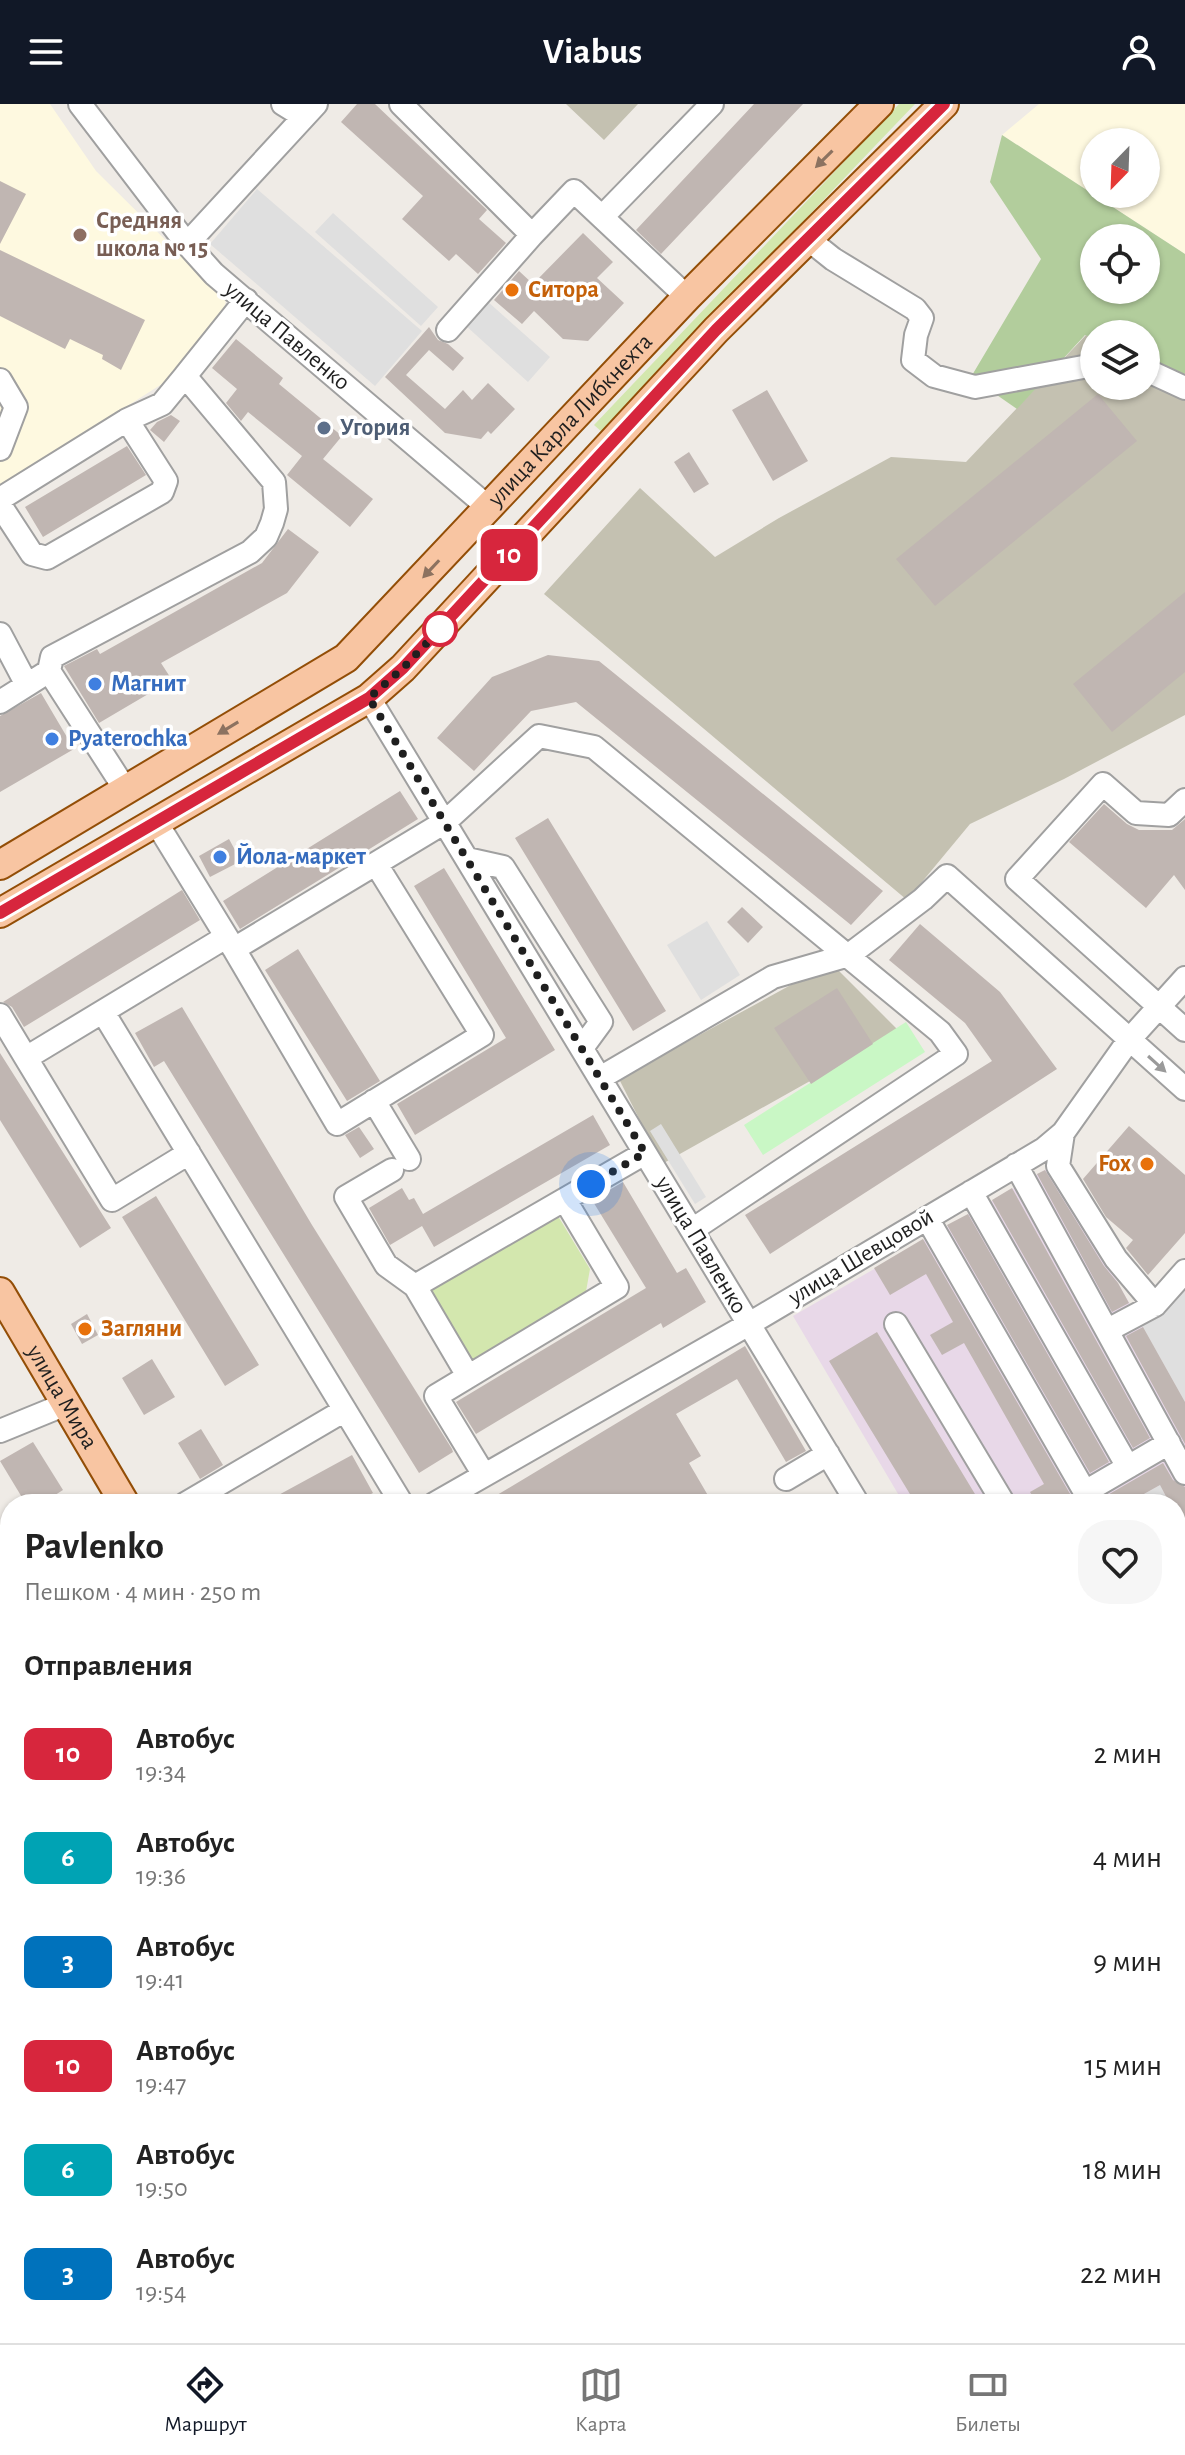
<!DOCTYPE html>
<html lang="ru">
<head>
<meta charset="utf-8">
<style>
	:root { --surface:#fff; --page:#f6f6f6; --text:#222; --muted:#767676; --line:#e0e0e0; --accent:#111827 }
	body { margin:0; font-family:"Alegreya Sans",sans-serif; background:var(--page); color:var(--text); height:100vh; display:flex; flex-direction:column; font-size:30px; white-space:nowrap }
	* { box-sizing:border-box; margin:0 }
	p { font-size:26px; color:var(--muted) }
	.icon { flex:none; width:44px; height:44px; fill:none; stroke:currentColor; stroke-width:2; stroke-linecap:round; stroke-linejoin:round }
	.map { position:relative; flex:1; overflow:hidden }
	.panel { position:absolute; left:0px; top:1390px; width:1186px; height:850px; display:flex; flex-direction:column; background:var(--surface); border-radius:32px 32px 0 0; box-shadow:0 2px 6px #0004 }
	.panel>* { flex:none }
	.badge { padding:0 16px; border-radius:12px; font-size:28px; line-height:52px }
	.needle { width:52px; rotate:203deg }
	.fabs { position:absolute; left:1080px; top:24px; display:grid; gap:16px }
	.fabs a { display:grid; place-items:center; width:80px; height:80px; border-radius:50%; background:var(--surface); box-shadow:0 2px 6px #0004; font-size:40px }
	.you { position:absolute; width:40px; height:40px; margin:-20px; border:6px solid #fff; border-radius:50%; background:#1a73e8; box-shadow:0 0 0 12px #1a73e833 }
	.map>.badge { position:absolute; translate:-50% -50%; box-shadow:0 0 0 4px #fff }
	h2 { padding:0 24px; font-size:30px; line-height:72px }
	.round { display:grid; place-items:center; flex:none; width:84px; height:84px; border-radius:32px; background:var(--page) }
	.overview { display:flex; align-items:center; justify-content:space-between; height:136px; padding:0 24px }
	h1 { font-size:38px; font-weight:600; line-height:60px }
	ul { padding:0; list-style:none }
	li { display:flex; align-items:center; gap:24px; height:104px; padding:0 24px }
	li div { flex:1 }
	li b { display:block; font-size:30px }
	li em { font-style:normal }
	li .badge { min-width:88px; font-weight:700; text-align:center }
	header { display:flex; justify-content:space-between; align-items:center; height:104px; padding:0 24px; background:var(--accent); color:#fff; font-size:36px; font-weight:600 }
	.menu { display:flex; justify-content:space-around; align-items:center; height:112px; border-top:2px solid var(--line); background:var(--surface); font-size:22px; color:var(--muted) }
	.menu a { display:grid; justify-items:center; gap:4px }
	.menu .active { color:var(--accent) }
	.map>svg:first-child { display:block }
	.industrial { fill:#e8d8e8 }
	.education { fill:#fef9e0; fill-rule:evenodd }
	.construction { fill:#c4c1b1 }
	.grass { fill:#d3e7ae }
	.forest { fill:#b2cd9c; fill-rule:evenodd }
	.park { fill:#c9f7c5 }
	.parking { fill:#dfdfdf }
	.building { fill:#c0b6b2 }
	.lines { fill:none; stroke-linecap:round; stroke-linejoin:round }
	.minor-casing { stroke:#a0a0a0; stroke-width:26 }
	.major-casing { stroke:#934e07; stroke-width:32 }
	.minor { stroke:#fff; stroke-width:22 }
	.major { stroke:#f8c5a2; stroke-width:28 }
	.oneway { fill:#8c7260 }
	.oneway2 { fill:#9a9a9a }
	.line-casing { stroke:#fff; stroke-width:18 }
	.line { stroke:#d7263d; stroke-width:12 }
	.walk { stroke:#1f1f1f; stroke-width:8; stroke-dasharray:0 14.4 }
	.education-dot { fill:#8d6e63; stroke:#fff; stroke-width:3 }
	.food-dot { fill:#e8710a; stroke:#fff; stroke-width:3 }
	.service-dot { fill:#5c6f8a; stroke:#fff; stroke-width:3 }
	.stop-dot { fill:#fff; stroke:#d7263d; stroke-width:4 }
	.shop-dot { fill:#3f7fe0; stroke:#fff; stroke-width:3 }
	.labels { text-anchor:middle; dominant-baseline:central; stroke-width:7; stroke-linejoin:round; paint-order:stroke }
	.education-label { font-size:24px; font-weight:bold; fill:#785e54; stroke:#fff; text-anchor:start }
	.food-label { font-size:24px; font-weight:bold; fill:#c56008; stroke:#fff; text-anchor:start }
	.street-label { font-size:24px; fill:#1f1f1f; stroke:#fff }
	.service-label { font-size:24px; font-weight:bold; fill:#4e5e75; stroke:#fff; text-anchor:start }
	.shop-label { font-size:24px; font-weight:bold; fill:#366cbe; stroke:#fff; text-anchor:start }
</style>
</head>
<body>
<header><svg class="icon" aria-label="menu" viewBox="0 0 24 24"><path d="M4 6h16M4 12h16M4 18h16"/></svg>Viabus<svg class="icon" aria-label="person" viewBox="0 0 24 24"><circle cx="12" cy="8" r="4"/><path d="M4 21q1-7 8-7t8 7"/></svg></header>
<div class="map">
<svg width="1185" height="2239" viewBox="0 0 1185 2239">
	<rect width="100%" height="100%" fill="#efebe6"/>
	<path class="industrial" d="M1052,1062L1185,1298V1428L1176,1411V1400H1170L1160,1381L1126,1400H904L793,1212Z
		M10,2184V2230H255L259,2237L278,2230H304L310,2239H0V2188Z"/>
	<path class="education" d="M0,0H50L96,67L226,196L222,214L165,278L0,383Z
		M1039,0H1185V150L1002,31ZM1094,38H1146V90H1094Z"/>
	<path class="construction" d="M566,0H638L604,36Z
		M1086,231L1094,234V282H1146V255L1185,270V611L1064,675L970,720L907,796L544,490L640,384L715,453L779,414L891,353L966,358Z
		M831,859L899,927L662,1060L619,975Z"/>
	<path class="grass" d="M899,0H915L602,328L594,321Z
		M558,1112L590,1165L585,1193L470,1260L428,1188Z
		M1176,2062L1185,2072V2187L1176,2197Z
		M946,2230H993L1003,2239H942Z
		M1016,2230H1128L1120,2239H1026Z"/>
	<path class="forest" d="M1002,31L1185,150V270L1146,255V230H1094V234L1085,231L1017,305L971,273L1041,155L990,78ZM1094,134H1146V186H1094Z"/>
	<path class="park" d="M906,918L925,948L763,1051L744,1021Z"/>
	<path class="parking" d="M257,85L422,227L375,282L210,140Z
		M333,109L438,203L421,222L315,128Z
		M487,197L550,253L528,278L465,221Z
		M707,817L740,871L701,896L667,841Z
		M661,1020L706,1093L695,1100L650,1027Z
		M1185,1174V1298L1142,1222Z
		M1160,1381L1170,1400H1126Z
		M1176,1411L1185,1428V1720L1176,1725Z"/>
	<path class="building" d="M357,0H375L487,106L479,115L506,139L478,170L456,150L449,157L402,115L423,92L341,18Z
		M754,0H803L661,150L636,126Z
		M0,77L26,90L0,140Z
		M583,129L613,158L597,174L624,199L588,237L563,235L534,207L522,220L494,196L519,167L533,180Z
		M0,146L145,216L121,266L102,255L103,251L70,235L65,245L0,212Z
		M429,223L438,236L448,240L464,254L453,267L429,246L406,271L445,305L463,286L472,296L488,279L515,305L491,330L488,327L481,335L445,329L385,273Z
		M236,235L283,274L279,280L342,332L323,355L373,395L350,423L287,371L302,352L248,308L241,317L226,299L237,285L212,264Z
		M767,286L808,357L773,377L732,306Z
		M1098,290L1137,337L935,502L896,455Z
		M171,311L180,317L164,338L150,326L157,318Z
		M127,342L146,371L43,433L25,403Z
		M689,348L709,380L694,389L674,358Z
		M288,425L319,448L287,489L161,559L172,576L99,619L64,562L97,545L100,550L262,459Z
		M1185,488V568L1112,628L1073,580Z
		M548,551L599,557L883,787L851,821L576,598L531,607L474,667L437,634L492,573Z
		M41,589L74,645L0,688V612Z
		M400,687L418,715L240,825L223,797Z
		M1104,700L1127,720L1139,726H1172L1185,715V786L1174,771L1146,804L1069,738Z
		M548,714L666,907L633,927L515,734Z
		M229,735L241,757L210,773L199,752Z
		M444,764L555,946L415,1031L397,1000L506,934L414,782Z
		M182,786L200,816L24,923L12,903L3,898Z
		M742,803L763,823L748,839L727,818Z
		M920,820L1000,888L1057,965L770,1150L745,1111L992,957L965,919L889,856Z
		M298,845L380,977L347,997L265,866Z
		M837,884L873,940L811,980L774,924Z
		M182,903L312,1121L452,1345L453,1348L419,1369L164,957L154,963L135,929Z
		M0,949L111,1124L80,1144L0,1016Z
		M593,1011L610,1041L434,1143L422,1122L390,1141L369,1104L402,1084L409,1096L414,1094L423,1110Z
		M1129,1022L1185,1071V1129L1148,1171L1126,1144L1133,1136L1106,1113L1083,1075Z
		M359,1023L374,1045L360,1054L345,1031Z
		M1045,1066L1104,1162L1118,1179L1129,1199L1112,1208L1037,1070Z
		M623,1078L677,1169L686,1164L706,1198L663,1224L661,1219L476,1330L456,1298L646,1184L592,1096Z
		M1012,1084L1150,1334L1133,1344L992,1096Z
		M156,1092L259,1261L225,1282L122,1113Z
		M968,1110L1109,1358L1090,1369L947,1121Z
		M923,1135L1073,1395L1078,1400H1037L1030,1388L1044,1380L964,1239L942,1251L930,1231L953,1218L926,1170L890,1191L874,1164Z
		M87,1210L98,1231L82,1240L71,1220Z
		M1143,1223L1185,1298V1340L1126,1232Z
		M877,1228L981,1400H916L829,1257Z
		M745,1242L806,1347L786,1358L737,1275L676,1310L701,1352L689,1359L713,1400H482Z
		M152,1255L175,1293L144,1311L122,1274Z
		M201,1325L223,1361L200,1375L178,1339Z
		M33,1338L63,1386L41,1400H26L0,1357Z
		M352,1351L373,1389L352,1400H262Z
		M1163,1359L1173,1376L1185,1383V1426L1176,1410V1400H1170L1160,1381L1126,1400H1092Z"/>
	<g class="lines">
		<defs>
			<path id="minor" d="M80,0L187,140L214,170L489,404
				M283,0L304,13
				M401,0L532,131L574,87L687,193
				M603,112L712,0
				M808,135L833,155L915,205L922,214L916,231L913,256L934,272L975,283L1094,261
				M187,140L316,0
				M448,226L532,131
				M1146,266L1185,284
				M0,276L16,303L0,345
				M127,316L162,300L185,272
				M0,395L127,316L166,377L162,388L47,454L32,450L0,401
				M0,530L27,581L49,567
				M369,594L858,1400
				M0,598L27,581
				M125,685L49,567L52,553L250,448L266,433L272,419L276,405L274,378L185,272L246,196
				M1185,696L1169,711L1136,709L1103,680L1017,775L1185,926
				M156,718L234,845L445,718L539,632L594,643L940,928L956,950L692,1126
				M467,755L503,763L601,918L582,944
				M234,845L337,1020L482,931L376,760
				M103,908L402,1400
				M0,911L26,954L226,833
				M26,954L112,1096L189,1049
				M600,974L773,873L849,851L923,795L947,772L1185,985
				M374,997L409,1055
				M1063,1029L1058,1062L1116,1155L1155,1201
				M1016,1061L1185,1369
				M392,1066L346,1093L386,1161L415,1182L468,1272
				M971,1088L1128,1363
				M927,1114L1085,1388L1169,1339
				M415,1182L645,1049
				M896,1220L1004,1400
				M1108,1226L1155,1201L1185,1167
				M0,1327L66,1300
				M484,1371L436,1292L617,1183L565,1096
				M786,1375L828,1350
				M185,1400L345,1306
				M434,1400L749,1220L1044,1045L1063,1029L1129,936L1185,874
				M1176,1598L1185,1614
				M0,1608L10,1603
				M0,1684L10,1706
				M1176,1737L1185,1731
				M1176,1757L1185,1766
				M1176,1827L1185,1815
				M3,1980L10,1997
				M1176,2049L1185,2058
				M0,2166L10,2162
				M1176,2219L1185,2210
				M267,2230L271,2239
				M356,2230L378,2239
				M1171,2230L1181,2239
				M0,2234L10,2230
				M139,2239L164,2230
				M1135,2239L1144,2230"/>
			<g id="major">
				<path id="s1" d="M0,761L346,554L687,193L879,0"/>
				<path d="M0,809L369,594L403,564L716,226L944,0"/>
				<path id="s2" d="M0,1188L125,1400"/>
				<path d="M1176,1921L1185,1912"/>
				<path d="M692,2230L702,2239"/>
				<path d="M877,2239L885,2230"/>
			</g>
		</defs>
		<use href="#minor" class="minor-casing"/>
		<use href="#major" class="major-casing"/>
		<use href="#minor" class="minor"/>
		<use href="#major" class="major"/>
	</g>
	<defs><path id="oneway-solid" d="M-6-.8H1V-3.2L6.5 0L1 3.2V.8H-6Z" transform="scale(2)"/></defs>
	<g class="oneway">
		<use href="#oneway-solid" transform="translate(824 55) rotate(135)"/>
		<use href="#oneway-solid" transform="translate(431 465) rotate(133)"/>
		<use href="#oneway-solid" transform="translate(228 624) rotate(149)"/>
	</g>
	<use class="oneway2" href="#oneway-solid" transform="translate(1157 960) rotate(42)"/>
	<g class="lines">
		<defs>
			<path id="line" d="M0,809L369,594L403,564L716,226L944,0"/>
		</defs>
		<use href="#line" class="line-casing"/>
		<use href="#line" class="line"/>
		<path class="walk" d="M440,525L443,522L403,564L369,594L645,1049L591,1080"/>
	</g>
	<circle class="education-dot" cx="80" cy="131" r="8"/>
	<g class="food-dot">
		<circle cx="512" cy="186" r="8"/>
		<circle cx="1147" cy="1060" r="8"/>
		<circle cx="85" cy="1225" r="8"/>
	</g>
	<circle class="service-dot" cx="324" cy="324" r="8"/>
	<circle class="stop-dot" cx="440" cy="525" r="16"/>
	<g class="shop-dot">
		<circle cx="95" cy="580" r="8"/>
		<circle cx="52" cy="635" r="8"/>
		<circle cx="220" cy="753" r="8"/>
	</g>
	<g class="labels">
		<g class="education-label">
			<text x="96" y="117">Средняя<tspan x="96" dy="28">школа № 15</tspan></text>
		</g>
		<g class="food-label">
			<text x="528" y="186">Ситора</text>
			<text x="1131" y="1060" text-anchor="end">Fox</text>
			<text x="101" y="1225">Загляни</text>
		</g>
		<g class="street-label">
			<text transform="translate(287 232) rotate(40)">улица Павленко</text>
			<text stroke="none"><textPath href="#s1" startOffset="730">улица Карла Либкнехта</textPath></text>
			<text transform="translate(701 1141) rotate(59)">улица Павленко</text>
			<text transform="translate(861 1153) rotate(-31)">улица Шевцовой</text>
			<text stroke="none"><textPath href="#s2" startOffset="122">улица Мира</textPath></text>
		</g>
		<g class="service-label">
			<text x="340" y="324">Угория</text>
		</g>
		<g class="shop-label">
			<text x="111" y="580">Магнит</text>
			<text x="68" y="635">Pyaterochka</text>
			<text x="236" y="753">Йола-маркет</text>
		</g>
	</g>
</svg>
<div class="fabs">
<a><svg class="needle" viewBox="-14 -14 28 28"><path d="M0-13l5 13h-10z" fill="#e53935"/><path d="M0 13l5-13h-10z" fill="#767676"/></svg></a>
<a><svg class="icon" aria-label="locate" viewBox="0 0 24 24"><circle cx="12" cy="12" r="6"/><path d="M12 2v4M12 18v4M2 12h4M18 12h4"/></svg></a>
<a><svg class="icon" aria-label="layers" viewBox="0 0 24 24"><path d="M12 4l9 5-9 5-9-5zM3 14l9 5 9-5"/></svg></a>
</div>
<div class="you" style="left:591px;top:1080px"></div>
<b class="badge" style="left:509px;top:451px;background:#d7263d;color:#fff">10</b>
<section class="panel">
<div class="overview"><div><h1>Pavlenko</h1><p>Пешком · 4 мин · 250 m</p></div><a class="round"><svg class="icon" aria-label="heart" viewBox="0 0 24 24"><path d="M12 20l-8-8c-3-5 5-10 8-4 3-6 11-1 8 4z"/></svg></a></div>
<h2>Отправления</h2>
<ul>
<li><span class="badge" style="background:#d7263d;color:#fff">10</span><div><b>Автобус</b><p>19:34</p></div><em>2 мин</em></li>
<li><span class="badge" style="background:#00a3b4;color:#fff">6</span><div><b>Автобус</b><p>19:36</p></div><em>4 мин</em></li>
<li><span class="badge" style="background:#0072bc;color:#fff">3</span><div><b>Автобус</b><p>19:41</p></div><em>9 мин</em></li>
<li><span class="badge" style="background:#d7263d;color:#fff">10</span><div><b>Автобус</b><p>19:47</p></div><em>15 мин</em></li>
<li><span class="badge" style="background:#00a3b4;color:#fff">6</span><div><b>Автобус</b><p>19:50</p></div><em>18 мин</em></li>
<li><span class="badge" style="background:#0072bc;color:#fff">3</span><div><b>Автобус</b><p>19:54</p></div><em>22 мин</em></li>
</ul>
</section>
</div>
<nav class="menu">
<a class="active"><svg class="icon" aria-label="directions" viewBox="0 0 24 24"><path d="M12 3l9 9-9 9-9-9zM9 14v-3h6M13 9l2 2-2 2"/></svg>Маршрут</a>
<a><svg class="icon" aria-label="map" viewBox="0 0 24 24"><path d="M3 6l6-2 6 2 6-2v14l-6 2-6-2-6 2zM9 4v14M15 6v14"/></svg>Карта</a>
<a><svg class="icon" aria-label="tickets" viewBox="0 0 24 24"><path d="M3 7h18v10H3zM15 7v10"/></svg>Билеты</a>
</nav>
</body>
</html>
